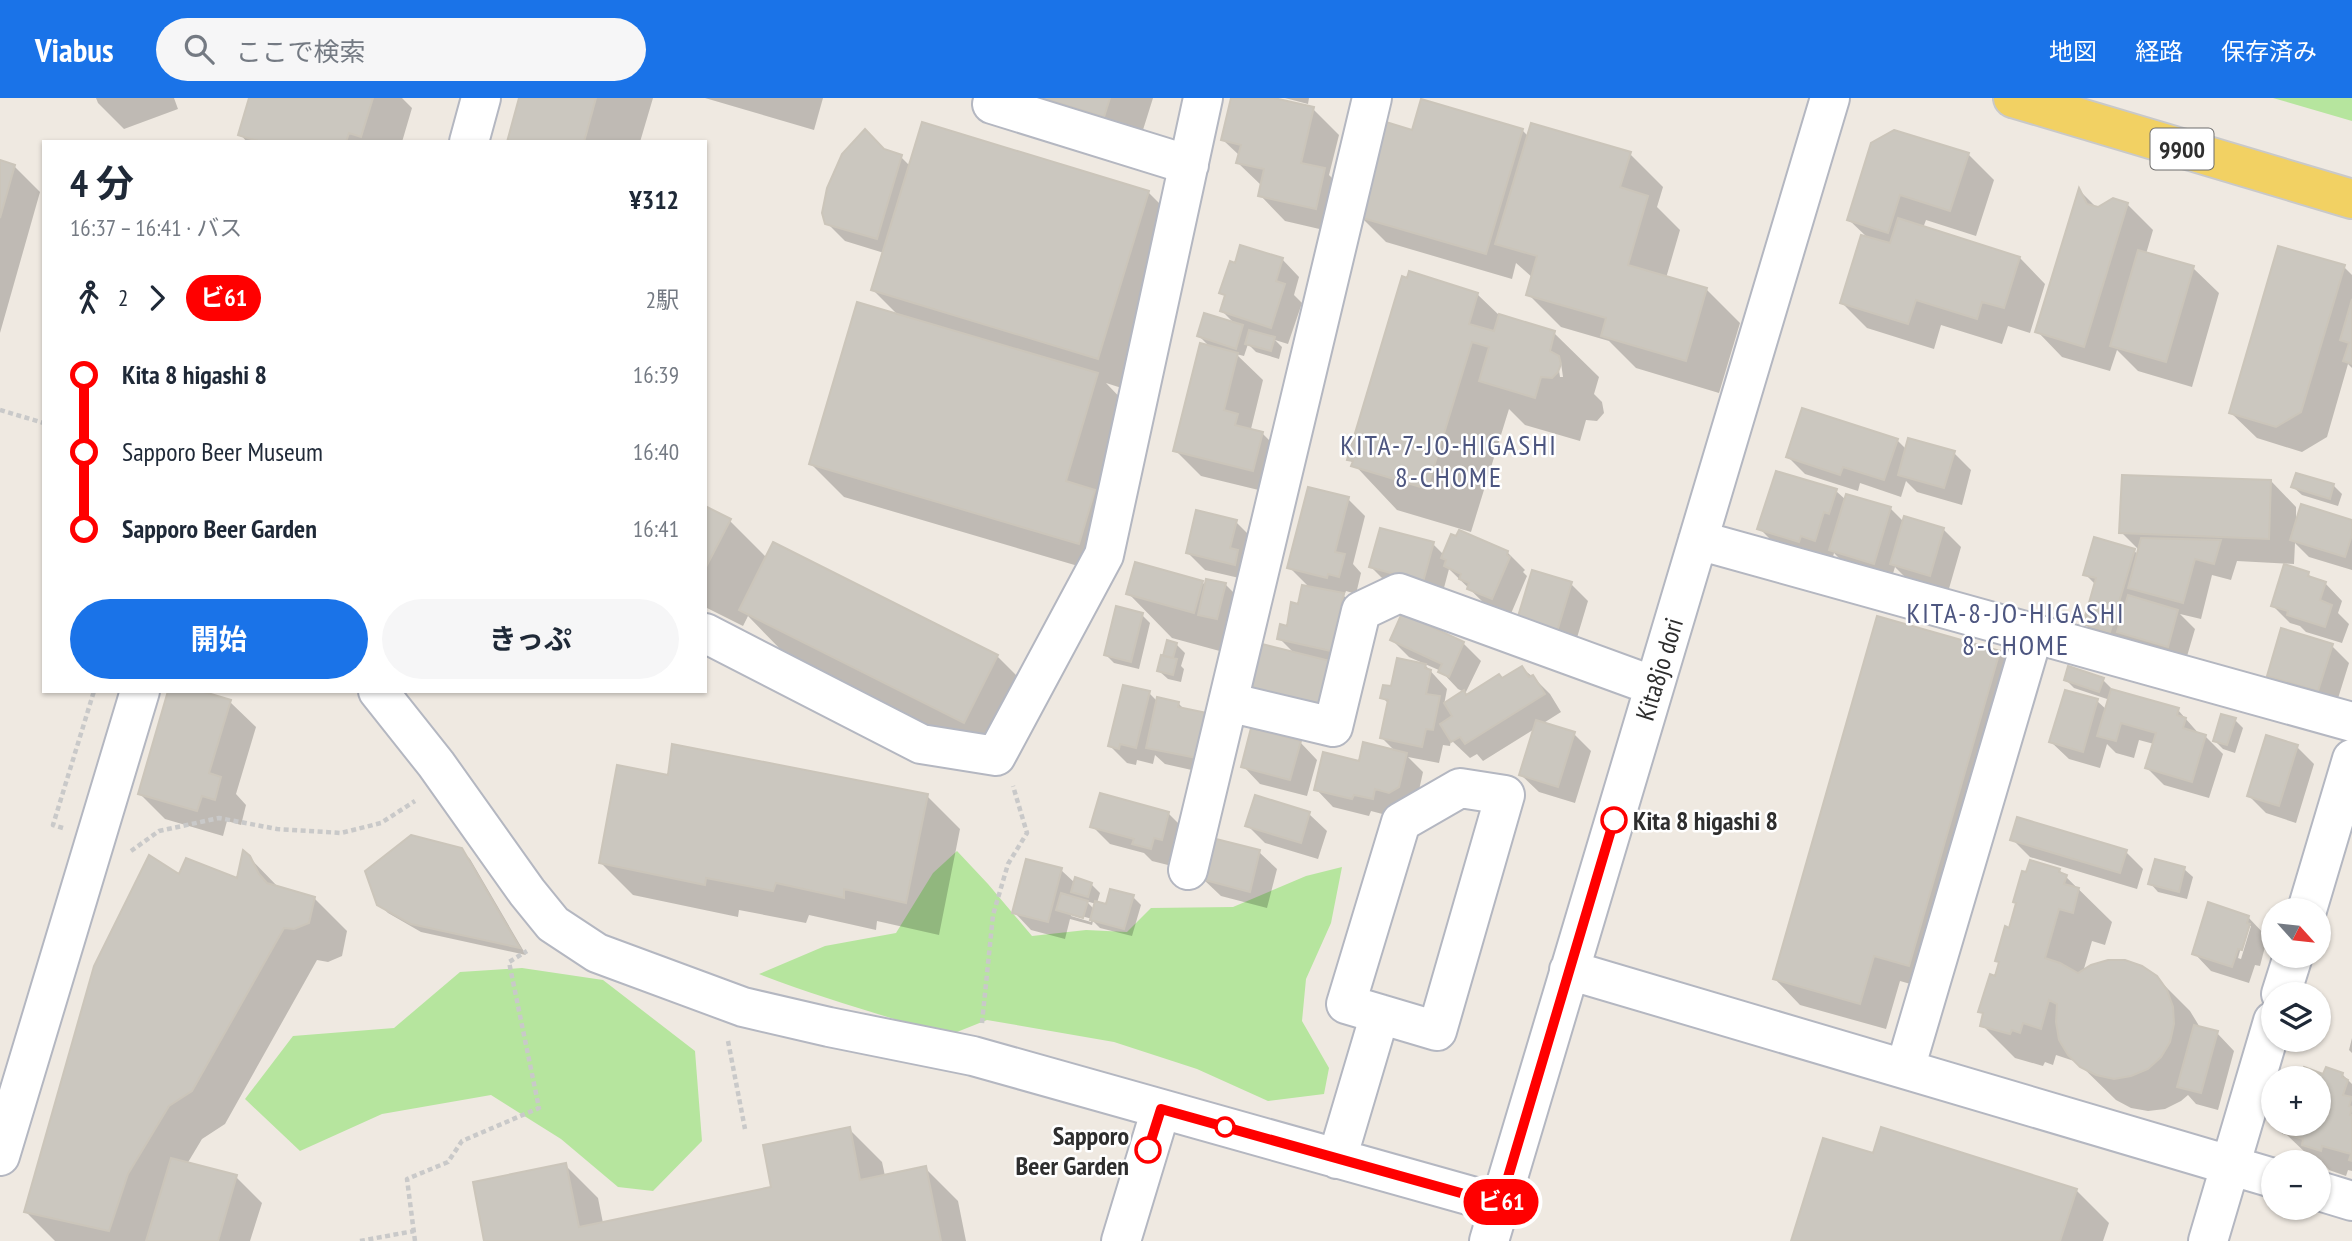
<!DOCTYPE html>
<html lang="ja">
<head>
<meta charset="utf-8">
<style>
	:root { --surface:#fff; --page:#f6f6f7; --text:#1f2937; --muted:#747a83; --accent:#1a73e8 }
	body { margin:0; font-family:"PT Sans Narrow","Noto Sans JP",sans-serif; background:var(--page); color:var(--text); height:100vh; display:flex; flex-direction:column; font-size:26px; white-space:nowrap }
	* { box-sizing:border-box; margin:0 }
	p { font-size:23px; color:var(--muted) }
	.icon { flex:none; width:38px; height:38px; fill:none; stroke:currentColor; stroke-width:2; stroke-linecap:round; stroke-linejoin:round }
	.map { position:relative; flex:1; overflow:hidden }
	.sheet { position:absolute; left:42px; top:42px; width:665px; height:553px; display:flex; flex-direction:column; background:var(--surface); border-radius:0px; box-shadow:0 2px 5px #0004 }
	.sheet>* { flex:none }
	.badge { padding:0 14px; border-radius:23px; font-size:24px; line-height:46px }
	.needle { width:46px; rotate:117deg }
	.tools { position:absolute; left:2261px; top:800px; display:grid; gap:14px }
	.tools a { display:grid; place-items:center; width:70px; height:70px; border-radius:50%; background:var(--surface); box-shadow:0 2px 5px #0004; font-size:35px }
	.map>.badge { position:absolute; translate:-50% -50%; box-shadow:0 0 0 4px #fff }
	.legs { display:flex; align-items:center; gap:10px; height:77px; padding:0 28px; font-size:23px }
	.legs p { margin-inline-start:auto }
	.headline { display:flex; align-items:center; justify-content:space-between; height:119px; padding:0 28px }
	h1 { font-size:38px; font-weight:700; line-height:52px }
	.primary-button { display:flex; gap:14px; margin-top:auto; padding:14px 28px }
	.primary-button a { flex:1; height:80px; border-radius:42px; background:var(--accent); color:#fff; font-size:28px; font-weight:700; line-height:80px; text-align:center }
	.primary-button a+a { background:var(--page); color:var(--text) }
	ul { padding:0 28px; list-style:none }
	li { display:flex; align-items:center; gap:24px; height:77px; font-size:26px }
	li i { display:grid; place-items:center; width:10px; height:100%; margin:0 9px; background:currentColor }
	li i::after { content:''; width:18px; height:18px; margin:-9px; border:5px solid; border-radius:50%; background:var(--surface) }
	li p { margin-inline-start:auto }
	li:first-child i { background:linear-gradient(#0000 50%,currentColor 0) }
	li:last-child i { background:linear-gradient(currentColor 50%,#0000 0) }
	header { display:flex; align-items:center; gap:42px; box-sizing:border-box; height:98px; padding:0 35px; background:var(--accent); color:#fff }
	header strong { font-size:33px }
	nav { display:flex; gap:38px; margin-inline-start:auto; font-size:24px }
	.search { width:490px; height:63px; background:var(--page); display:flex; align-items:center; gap:18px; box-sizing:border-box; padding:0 24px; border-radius:38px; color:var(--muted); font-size:26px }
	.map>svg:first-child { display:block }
	.green { fill:#b6e59e }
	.shadow { fill:#0003; fill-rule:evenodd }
	.building { fill:#cbc7bf; stroke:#cbc5ba; stroke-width:2 }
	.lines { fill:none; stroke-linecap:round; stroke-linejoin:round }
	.minor-casing { stroke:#b4b7c1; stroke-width:42 }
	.major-casing { stroke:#c9c9c9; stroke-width:42 }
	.path { stroke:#c9c9c9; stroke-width:4.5; stroke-dasharray:5 3.5; stroke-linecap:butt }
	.minor { stroke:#fff; stroke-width:38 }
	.major { stroke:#f2d163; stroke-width:38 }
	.line-1-casing { stroke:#fff; stroke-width:16 }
	.line-1 { stroke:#f00; stroke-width:10 }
	.stop-1-dot { fill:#fff; stroke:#f00; stroke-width:3.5 }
	.labels { text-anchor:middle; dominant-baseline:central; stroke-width:5; stroke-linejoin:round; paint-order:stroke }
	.shield { fill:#fff; stroke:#6d6d6d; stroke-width:2 }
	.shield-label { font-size:24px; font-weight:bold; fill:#2e2e2e }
	.street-label { font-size:26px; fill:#2e2e2e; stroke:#fff }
	.stop-label { font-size:26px; font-weight:bold; fill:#2e2e2e; stroke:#fff; text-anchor:start }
	.neighbourhood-label { font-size:28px; letter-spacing:2px; fill:#4d5680; stroke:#fff }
</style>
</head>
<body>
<header>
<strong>Viabus</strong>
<div class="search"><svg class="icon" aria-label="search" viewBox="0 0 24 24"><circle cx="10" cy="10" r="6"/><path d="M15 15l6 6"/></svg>ここで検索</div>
<nav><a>地図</a><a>経路</a><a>保存済み</a></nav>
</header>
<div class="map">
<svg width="2352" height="1143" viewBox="0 0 2352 1143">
	<rect width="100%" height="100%" fill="#efe9e1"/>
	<path class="green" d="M2273,0H2352V23Z
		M957,753L988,786L1032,838L1086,832L1127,834L1151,810L1233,809L1306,778L1342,769L1331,825L1306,881L1302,923L1329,970L1324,996L1268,1003L1197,971L1114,944L987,922L947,938C884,917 821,900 759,876L825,848L896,835L933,775Z
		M522,870L603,882L695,953L702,1043L653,1093L618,1089L561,1041L491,997L382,1016L300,1053L245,1001L293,938L394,930L460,874Z"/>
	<path class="shadow" d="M96,0H174L178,11L124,31L98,5Z
		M251,0H402L412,10L402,44H247L240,36Z
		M521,0H653L640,44H509Z
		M705,0H823L814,32Z
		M976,0H1153L1137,51Z
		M1233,0H1266L1313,11L1339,37L1329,77L1350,98L1341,136L1285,123L1260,97L1262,88L1238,65L1240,58L1223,42Z
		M1285,0H1309L1308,6Z
		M1522,32L1529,39L1630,56L1663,89L1657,109L1680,132L1666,180L1707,192L1740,225L1719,295L1636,270L1609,243L1561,229L1528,196L1533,180L1516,165L1512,181L1386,144L1361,119L1413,34Z
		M884,53L901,59L910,68L1148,94L1181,127L1131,293L1106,285L1130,310L1112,478L844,399L811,366L900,219L873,192L884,155L845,143L827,125Z
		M1968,56L1994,82L1976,138L1926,122L1923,130L2020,160L2045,186L2030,235L2008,228L2002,246L1941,227L1934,251L1867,230L1842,205L1868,140L1849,122Z
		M0,64L14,68L40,94L0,235Z
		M2080,93L2098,111L2127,106L2153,132L2146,156L2193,170L2219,195L2192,289L2138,273L2117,252L2110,273L2062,259L2037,233Z
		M1282,161L1299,179L1294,197L1302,205L1288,246L1275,242L1282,249L1279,261L1256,254L1248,246L1244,258L1236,256L1263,282L1251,331L1262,335L1288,361L1279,397L1201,378L1175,352L1210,249L1199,238L1236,227L1222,213L1226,199L1221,195Z
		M2344,169L2352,177V270L2348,266L2327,339L2302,354L2257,340L2231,315Z
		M1477,196L1500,218L1554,235L1599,279L1594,296L1602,304L1604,315L1597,323L1586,322L1580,343L1525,327L1509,311L1471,434L1397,412L1349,361ZM1558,265H1561L1563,279H1560Z
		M1897,342L1907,352L1954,355L1971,372L1962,407L1917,394L1906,383L1901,399L1860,385L1858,393L1805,376L1788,359Z
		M1777,375L1836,393L1846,402L1847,398L1891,411L1904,424L1943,431L1961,449L1948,494L1909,483L1895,469L1891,482L1848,469L1834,455L1833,459L1818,454L1816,460L1777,448L1759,430Z
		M2271,383L2296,409V424H2352V472L2309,459L2295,445L2294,466L2237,463L2231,482L2212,477L2201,521L2180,516L2195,531L2185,565L2102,543L2085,526L2096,487L2085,476L2134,453L2139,457L2140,453L2121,434Z
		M2334,388L2342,396L2338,408L2302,397L2293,389Z
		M1348,401L1365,418L1353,466L1361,475L1356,496L1346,493L1344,498L1360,514L1348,569L1295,556L1279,540L1288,530L1310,490L1289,469Z
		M705,410L730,423L767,460L774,446L997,558L1042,603L1009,668L785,556L748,518L743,528L705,509Z
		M1236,424L1253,441L1252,483L1205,472L1187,454Z
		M1433,446L1444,457L1508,455L1525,472L1523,474L1527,478L1510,518L1487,508L1449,471L1441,501L1388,486L1371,469Z
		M2308,476L2313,481L2325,485L2342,503L2338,515L2349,526L2342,545L2306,534L2300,528L2290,525L2272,507Z
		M1208,483L1226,487L1234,495L1230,512L1247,529L1238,558L1172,540L1128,495L1202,484L1206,488Z
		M1571,486L1588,503L1573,553L1535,542Z
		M1142,517L1150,525L1139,571L1114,565L1106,557Z
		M1392,542L1463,545L1481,563L1465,596L1467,598L1503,582L1522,570L1533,579L1550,596L1561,614L1542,626L1574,636L1591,653L1575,705L1539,694L1521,677L1536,630L1483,663L1477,656L1470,660L1451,642L1450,648L1443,647L1439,665L1408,659L1423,674L1416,706L1390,718L1371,713L1369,718L1333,709L1316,691L1360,665L1396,654L1382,640L1389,606L1382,599L1392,590L1425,567L1447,591L1444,607L1464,594L1458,591L1441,573L1409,559Z
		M1176,546L1185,555L1181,568L1184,571L1181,584L1168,581L1159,573Z
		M2332,548L2349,565L2335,610L2286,595L2269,577Z
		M1999,554L2025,580L1935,893L1900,883L1886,931L1800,907L1775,881Z
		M2066,582H2103L2111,590V592L2178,612L2200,637L2205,638L2223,656L2209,700L2164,687L2147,670L2154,646L2139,642L2134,660L2116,655L2107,646L2100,670L2069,661L2051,644L2097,603L2107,612L2110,602L2074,590Z
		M1149,595L1157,603L1179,606L1185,612L1214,677L1165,666L1155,657L1153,666L1137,662L1136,667L1127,665L1110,648Z
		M230,604L256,629L236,696L246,707L241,727L227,723L223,738L165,721L140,696Z
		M2235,622L2243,630L2235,655L2223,651L2215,643Z
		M1300,644L1317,662L1307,698L1260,686L1243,668Z
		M2297,649L2314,666L2296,725L2266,715L2249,698Z
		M670,679L927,698L960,731L939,837L877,823L876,832L809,817L806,825L739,812L738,819L633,797L600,764Z
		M1168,715L1186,733L1179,758L1171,756L1168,767L1152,763L1144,755L1110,746L1092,728Z
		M1309,716L1327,733L1318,761L1265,745L1247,727Z
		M2012,741L2126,754L2143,771L2137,791L2030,759Z
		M461,752L470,761L526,857L421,834L388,815L379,806Z
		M1259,754L1277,771L1267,810L1221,798L1203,781Z
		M249,759L280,791L314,800L347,833L342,858L328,864L317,862L225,1026L202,1041L187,1066L236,1079L262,1105L250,1143H55L26,1114L180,778L239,782Z
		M2184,771L2193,779L2187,801L2158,794L2150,785Z
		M1061,772L1075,785L1092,787L1100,795L1097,805L1107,808L1133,799L1141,807L1132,838L1100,830L1093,823L1092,827L1070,821L1065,841L1031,832L1014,814ZM1086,803L1096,806L1094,811ZM1071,815L1092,821L1091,824L1071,818Z
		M2059,772L2112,824L2105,847L2092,843L2083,874L2156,879L2190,913L2201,931L2217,935L2234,953L2218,1012L2196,1006L2188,997L2181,1003L2165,1011L2148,1013L2131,1010L2116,1002L2074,961V963L2056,957L2053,967L2045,964L2043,968L2015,960L1982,927L1984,917L1980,913L1996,880L2000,866L1997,863L2010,832Z
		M2248,819L2265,837L2264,843L2266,845L2260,868L2255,867L2249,885L2211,873L2194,855ZM2247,828H2251L2241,861L2238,860Z
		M2352,940V955L2349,952Z
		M2342,976L2352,986V1073L2348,1072L2346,1078L2329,1072L2321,1063L2311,1060L2285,1035L2288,1026H2319V980H2303Z
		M849,1031L882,1064L885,1078L925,1070L958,1103L966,1143H486L565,1067L598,1100L603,1125L773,1090Z
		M1874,1058L2076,1092L2109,1125L2103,1143H1792Z"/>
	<path class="building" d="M249,0H373L361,39L349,35L346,44H261L238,37Z
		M519,0H596L584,44H507Z
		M1043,0H1110L1104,19Z
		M1231,0H1274L1314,9L1301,65L1325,70L1316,111L1258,98L1264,71L1236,65L1241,47L1221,42Z
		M1421,1L1523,31L1486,156L1359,119L1386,24L1412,32Z
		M922,24L1149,93L1098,261L871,192Z
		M1531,25L1631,54L1620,89L1648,98L1628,167L1707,190L1686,263L1601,238L1606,220L1526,197L1537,158L1495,146Z
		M865,31L884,51L902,57L877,141L825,126L822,115L827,90L842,56Z
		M1894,32L1969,55L1950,113L1900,97L1888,135L1847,122L1871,45Z
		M0,62L15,67L0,120Z
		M2079,90L2087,106L2098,109L2113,100L2128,105L2084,249L2035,234Z
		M1898,120L2020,159L2004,210L1982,204L1977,221L1916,202L1908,226L1840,205L1861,137L1890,145Z
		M1240,147L1283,160L1276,183L1285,186L1271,230L1220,213L1225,197L1219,195L1230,163L1235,165Z
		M2278,148L2345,167L2301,314L2276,329L2229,315Z
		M2138,152L2194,168L2166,264L2110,248Z
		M1409,173L1478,195L1469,226L1494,233L1499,216L1555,233L1550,253L1559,258L1561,266L1558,274L1552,280L1541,279L1535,300L1479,283L1489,249L1472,244L1427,391L1351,368L1353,363L1347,362L1402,178L1407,180Z
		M2352,201V266L2343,263L2349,245L2340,242Z
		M857,204L1098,275L1066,383L1095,392L1079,446L809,366Z
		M1204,215L1243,227L1236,251L1197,238Z
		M1249,232L1275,239L1271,253L1245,246Z
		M1200,245L1238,255L1224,312L1238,316L1235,327L1263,334L1253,373L1173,353Z
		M1802,310L1898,341L1884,382L1843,369L1840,377L1786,359Z
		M1908,340L1955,353L1944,390L1898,377Z
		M1776,373L1837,391L1829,416L1824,414L1815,443L1801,438L1799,444L1757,431Z
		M2296,375L2334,386L2330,401L2291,389Z
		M2122,377L2271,382L2269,441L2119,435Z
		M1308,389L1349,399L1335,454L1345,456L1339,479L1328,476L1327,480L1287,470Z
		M1846,396L1891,409L1874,466L1829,452Z
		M2301,406L2352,422V437L2345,459L2290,442Z
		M705,408L731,421L705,471Z
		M1196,412L1237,422L1230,450L1238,452L1235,467L1186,455Z
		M1904,418L1944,430L1930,478L1890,466Z
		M1380,430L1434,444L1423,484L1369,469Z
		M1459,432L1508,453L1507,457L1510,459L1492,501L1467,491L1469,485L1459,481L1461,476L1444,468L1446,462L1441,460L1451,436L1456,438Z
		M2094,439L2135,451L2110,534L2083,526L2096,480L2083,477Z
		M2141,440L2221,442L2214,466L2195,461L2183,505L2128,490Z
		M773,444L998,557L964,625L739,512Z
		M1135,464L1203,483L1194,515L1126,496Z
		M2284,466L2309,474L2308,478L2326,484L2320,502L2332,507L2325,529L2287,517L2288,513L2271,508Z
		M1532,472L1572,484L1556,537L1516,525Z
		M1206,481L1226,485L1217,521L1198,517Z
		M1302,487L1344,495L1331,553L1277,541L1280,526L1287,528L1291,504L1298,506Z
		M2128,497L2178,512L2168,549L2117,534Z
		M1116,508L1143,515L1131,564L1104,557Z
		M1402,515L1464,544L1449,579L1438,574L1442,566L1390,542Z
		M1877,518L2000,553L1909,868L1874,858L1860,906L1773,881Z
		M2281,530L2333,546L2318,593L2267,578Z
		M1167,542L1177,545L1173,560L1163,558Z
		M1258,545L1330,563L1319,609L1246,591Z
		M1161,557L1177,561L1173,577L1157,573Z
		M1397,560L1426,566L1425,570L1431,572L1426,596L1440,598L1433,632L1426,631L1422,649L1380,640L1388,602L1380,600L1383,587L1391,588Z
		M1522,568L1529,579L1533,577L1545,596L1465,646L1460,639L1451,644L1440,626L1452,618L1444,605L1464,592L1466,597L1499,576L1502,580Z
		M2068,568L2104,580L2099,594L2064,582Z
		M1123,587L1150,593L1136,650L1120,646L1119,651L1108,648Z
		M2111,591L2179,610L2177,617L2186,620L2183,630L2206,637L2192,684L2145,670L2156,635L2121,625L2116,643L2097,638Z
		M2065,592L2098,601L2083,654L2049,644Z
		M168,593H201L231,602L209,675L221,679L215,702L202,698L197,713L138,696Z
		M1157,599L1179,604L1178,609L1207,615L1197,660L1146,650Z
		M2221,616L2236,620L2227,647L2213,643Z
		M1536,622L1575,634L1558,689L1519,677Z
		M1251,630L1301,643L1290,682L1241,669Z
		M2266,637L2298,647L2279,708L2247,698Z
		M1363,644L1407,655L1399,689L1389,695L1375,691L1373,701L1354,697L1352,701L1314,692L1323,654L1359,663Z
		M672,646L928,696L906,805L844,791V800L776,785L773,793L706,780L705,787L599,765L617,667L668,677Z
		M1100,695L1169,714L1162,742L1154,740L1151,751L1132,746L1134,741L1090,729Z
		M1255,697L1310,714L1301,745L1245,728Z
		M2017,719L2127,752L2120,775L2010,742Z
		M411,737L462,750L520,850L411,826L377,807L365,773Z
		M1212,740L1260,752L1250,794L1201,781Z
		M243,752L250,758L259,776L267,785L315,799L309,825L294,831L284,830L192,993L169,1008L128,1076L109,1133L24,1114L94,868L149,757L179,776L186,760L237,780Z
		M1026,761L1062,770L1048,824L1012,815Z
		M2155,761L2185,769L2179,794L2148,786Z
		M2030,762L2060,771L2059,774L2067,777L2064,786L2079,790L2073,815L2059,811L2045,860L2060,865L2078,875L2091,867L2108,862H2125L2142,868L2157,878L2167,892L2173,909L2174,926L2170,944L2161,959L2148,971L2131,978L2114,981L2096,977L2080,969L2068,957L2059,942L2056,924L2057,906L2049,902L2041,931L2023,925L2020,935L2012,932L2010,936L1980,928L1983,915L1978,914L1990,876L1995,878L1999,864L1995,863L2005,828L2009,830L2016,805L2013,804L2022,773L2026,774Z
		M1075,779L1092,785L1088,799L1071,794Z
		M1110,791L1134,797L1124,831L1090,822L1095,803L1106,806Z
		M1061,795L1088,803L1083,820L1056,812Z
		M2208,804L2249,818L2247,825L2250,826L2242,852L2238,851L2232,869L2192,856Z
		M2194,927L2218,933L2201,995L2177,989Z
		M2304,969L2323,976L2326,969L2343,975L2342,979L2348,982L2343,997L2352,999L2349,1008L2352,1009L2350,1017H2352V1063L2349,1062L2351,1056L2322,1048L2321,1053L2302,1047L2303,1041L2283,1035L2286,1026H2319V980H2301Z
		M850,1029L860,1082L926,1068L941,1143H484L473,1084L566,1065L579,1129L771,1089L763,1047Z
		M1881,1029L2077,1091L2060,1143H1791L1823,1040L1873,1055Z
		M171,1060L237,1077L218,1143H146Z"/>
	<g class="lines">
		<defs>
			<path id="minor" d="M992,6L1189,67
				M469,44L481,0
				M1698,442L2352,624
				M705,535L921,646L996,658L1104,457L1203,0
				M378,593L436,666L527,794L553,826L597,855L743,909L829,929L973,958L1500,1106
				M1228,604L1333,629L1361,513L1399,495L1654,588
				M1460,690L1505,697L1437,933L1346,906L1401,724Z
				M1188,772L1372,0
				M2307,812L2352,661
				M1569,872L2273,1080
				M2281,896L2293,858
				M1905,971L2033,537
				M0,1058L140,593
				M1337,1061L1380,916
				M2319,1093L2352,1103
				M1121,1143L1161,1011
				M1489,1143L1830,0
				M2208,1143L2273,923"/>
			<path id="major" d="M2013,0L2352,101"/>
		</defs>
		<use href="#minor" class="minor-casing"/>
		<use href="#major" class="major-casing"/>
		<path class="path" d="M0,312L44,325
			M63,730L53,727L94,593
			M131,753L159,733L219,720L277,731L341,735L381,725L415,703
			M982,925L993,817L1008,766L1027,735L1013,688
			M728,943L745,1031
			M360,1143L414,1133
			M415,1143L407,1081L448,1064L462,1043L539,1010L509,864L527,853"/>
		<use href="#minor" class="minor"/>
		<use href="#major" class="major"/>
	</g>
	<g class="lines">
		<defs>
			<path id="line-1" d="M1148,1052L1161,1011L1500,1106L1614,722"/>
		</defs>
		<use href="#line-1" class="line-1-casing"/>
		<use href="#line-1" class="line-1"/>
	</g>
	<g class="stop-1-dot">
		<circle cx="1614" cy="722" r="12"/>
		<circle cx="1225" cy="1029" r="9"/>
		<circle cx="1148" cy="1052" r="12"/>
	</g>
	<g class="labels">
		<rect class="shield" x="2150.5" y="30.5" width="63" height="41" rx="5"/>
		<g class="shield-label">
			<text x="2182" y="51">9900</text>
		</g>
		<g class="street-label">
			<text transform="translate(1659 571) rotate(-73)">Kita8jo dori</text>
		</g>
		<g class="stop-label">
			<text x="1633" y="722">Kita 8 higashi 8</text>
			<text x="1129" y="1037" text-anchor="end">Sapporo<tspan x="1129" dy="30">Beer Garden</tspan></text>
		</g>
		<g class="neighbourhood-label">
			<text x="1449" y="346">KITA-7-JO-HIGASHI<tspan x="1449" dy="32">8-CHOME</tspan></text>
			<text x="2016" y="514">KITA-8-JO-HIGASHI<tspan x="2016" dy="32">8-CHOME</tspan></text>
		</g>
	</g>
</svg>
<div class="tools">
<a><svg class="needle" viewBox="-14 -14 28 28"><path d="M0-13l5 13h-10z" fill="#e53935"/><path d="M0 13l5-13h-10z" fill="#747a83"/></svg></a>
<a><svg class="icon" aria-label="layers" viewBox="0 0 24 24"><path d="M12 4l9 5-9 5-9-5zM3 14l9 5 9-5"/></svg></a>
<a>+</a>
<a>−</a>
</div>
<b class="badge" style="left:1501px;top:1104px;background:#f00;color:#fff">ビ61</b>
<section class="sheet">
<div class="headline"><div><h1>4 分</h1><p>16:37 – 16:41 · バス</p></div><b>¥312</b></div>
<div class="legs"><svg class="icon" aria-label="walk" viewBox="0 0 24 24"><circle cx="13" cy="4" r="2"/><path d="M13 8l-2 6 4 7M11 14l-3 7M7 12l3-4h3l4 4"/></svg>2<svg class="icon" aria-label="forward" viewBox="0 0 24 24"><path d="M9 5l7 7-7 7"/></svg><b class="badge" style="background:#f00;color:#fff">ビ61</b><p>2駅</p></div>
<ul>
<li><i style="color:#f00"></i><b>Kita 8 higashi 8</b><p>16:39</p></li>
<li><i style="color:#f00"></i><span>Sapporo Beer Museum</span><p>16:40</p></li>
<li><i style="color:#f00"></i><b>Sapporo Beer Garden</b><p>16:41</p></li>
</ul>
<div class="primary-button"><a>開始</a><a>きっぷ</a></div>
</section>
</div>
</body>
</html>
